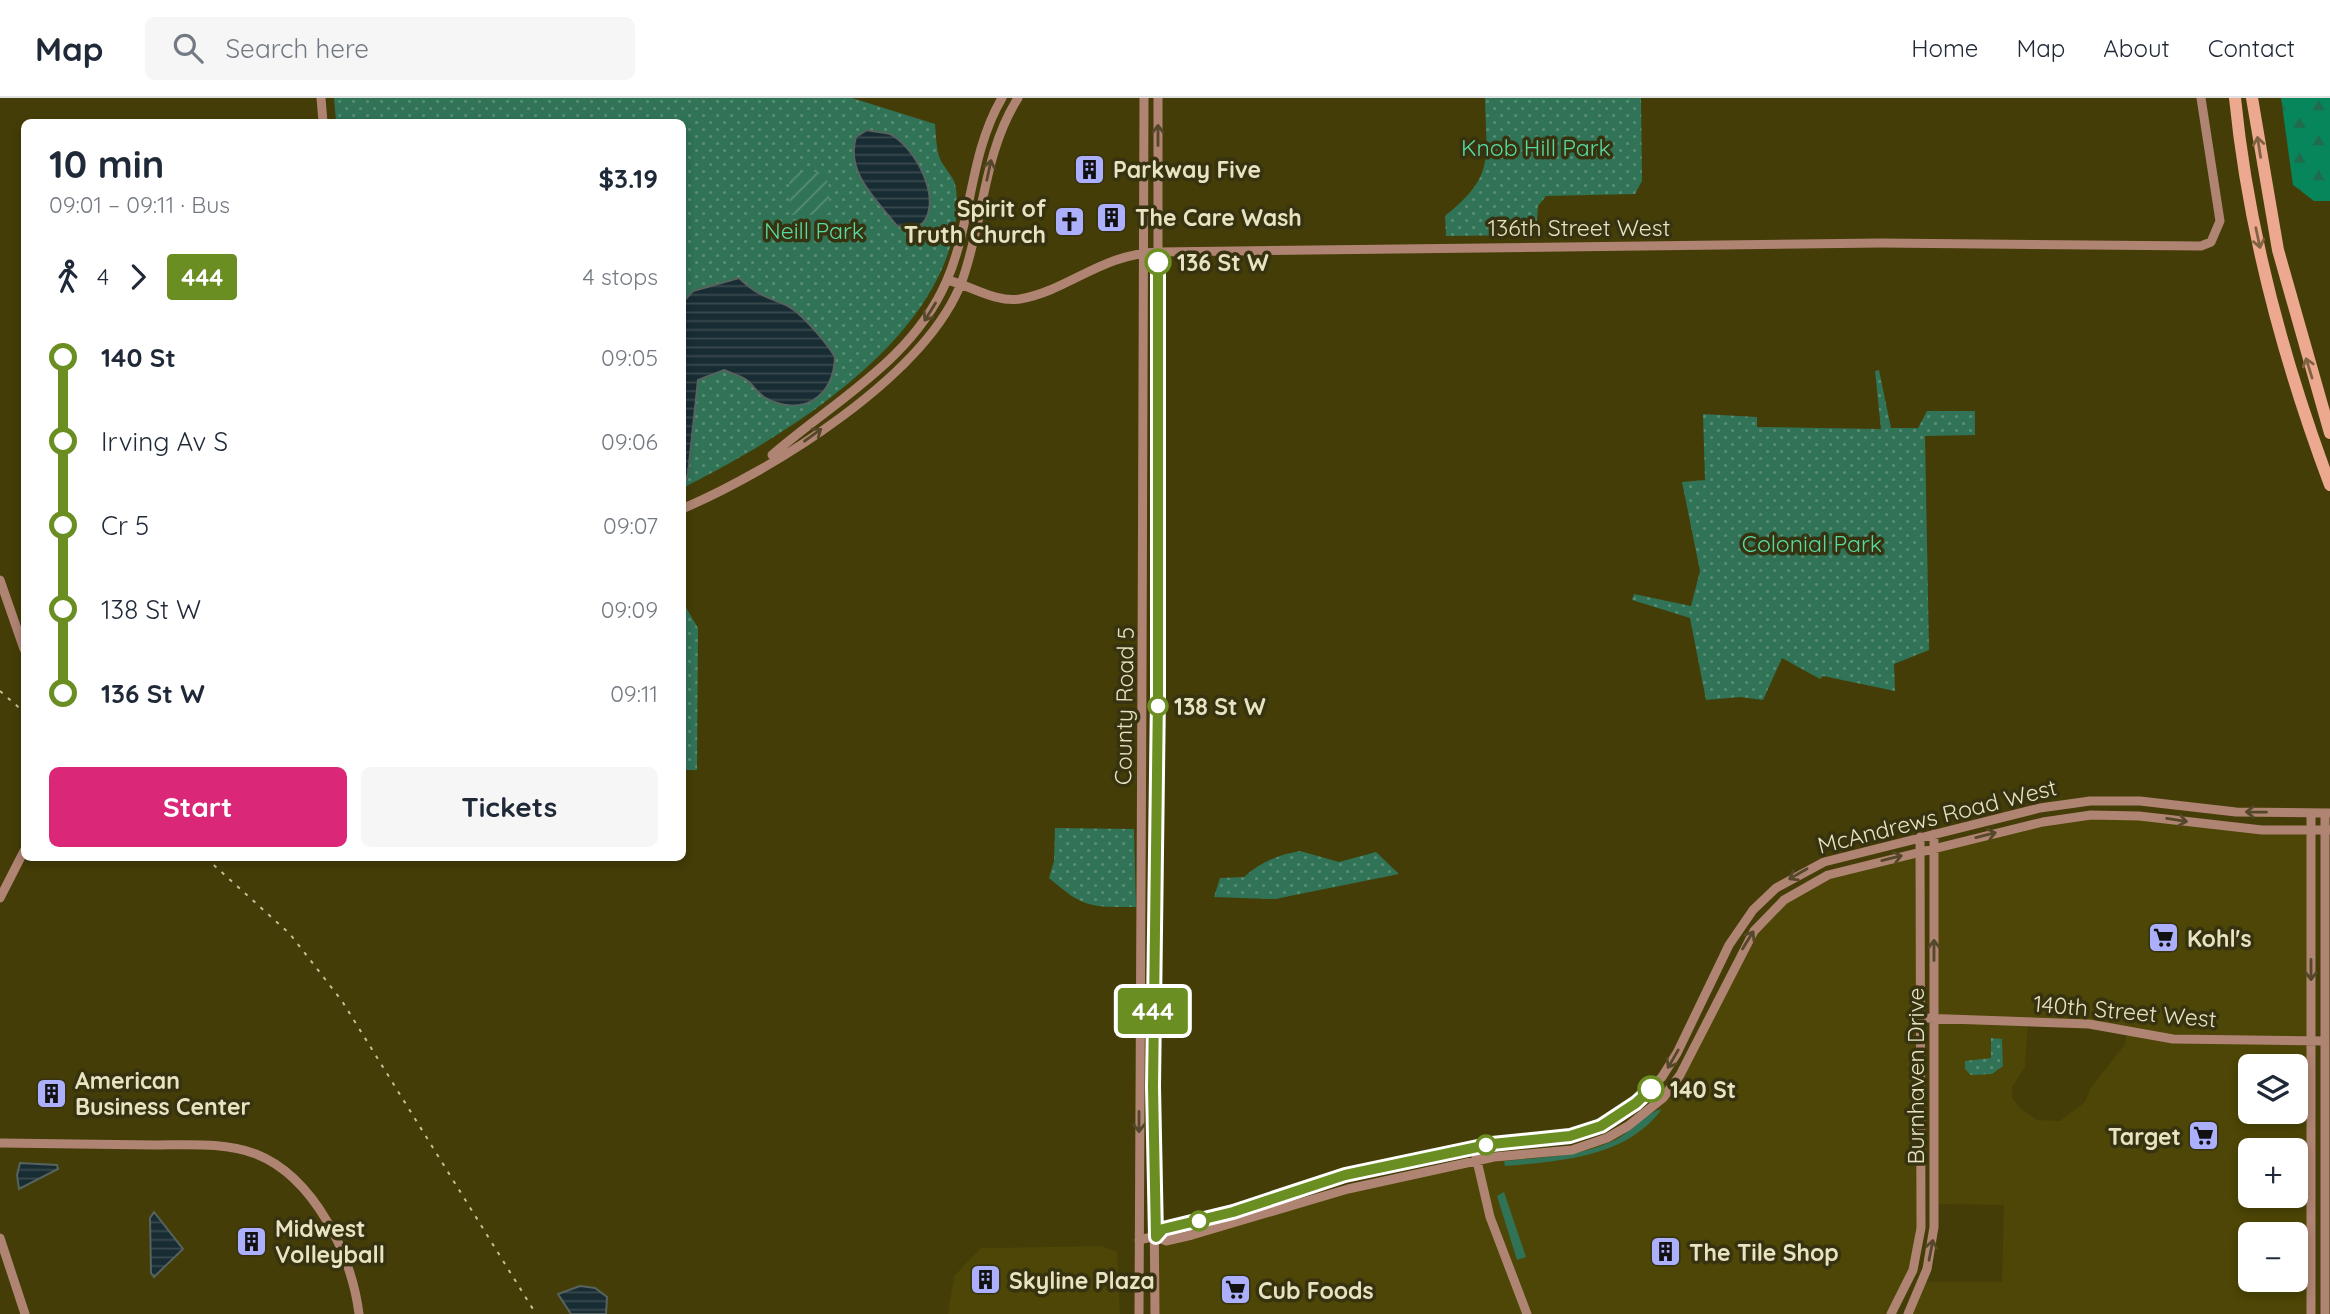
<!DOCTYPE html>
<html lang="en">
<head>
<meta charset="utf-8">
<style>
	:root { --surface:#fff; --page:#f6f6f7; --text:#1f2937; --muted:#747a83; --line:#e0e1e3; --accent:#db2777 }
	body { margin:0; font-family:Quicksand,sans-serif; background:var(--page); color:var(--text); height:100vh; display:flex; flex-direction:column; font-size:26px; white-space:nowrap }
	* { box-sizing:border-box; margin:0 }
	p { font-size:23px; color:var(--muted) }
	.icon { flex:none; width:38px; height:38px; fill:none; stroke:currentColor; stroke-width:2; stroke-linecap:round; stroke-linejoin:round }
	.map { position:relative; flex:1; overflow:hidden }
	.sheet { position:absolute; left:21px; top:21px; width:665px; height:742px; display:flex; flex-direction:column; background:var(--surface); border-radius:10px; box-shadow:0 4px 10px #0003 }
	.sheet>* { flex:none }
	.badge { padding:0 14px; border-radius:5px; font-size:24px; line-height:46px }
	.fabs { position:absolute; left:2238px; top:956px; display:grid; gap:14px }
	.fabs a { display:grid; place-items:center; width:70px; height:70px; border-radius:10px; background:var(--surface); box-shadow:0 4px 10px #0003; font-size:35px }
	.map>.badge { position:absolute; translate:-50% -50%; box-shadow:0 0 0 4px #fff }
	.legs { display:flex; align-items:center; gap:10px; height:77px; padding:0 28px; font-size:23px }
	.legs p { margin-inline-start:auto }
	.head { display:flex; align-items:center; justify-content:space-between; height:119px; padding:0 28px }
	h1 { font-size:38px; font-weight:700; line-height:52px }
	.primary-button { display:flex; gap:14px; margin-top:auto; padding:14px 28px }
	.primary-button a { flex:1; height:80px; border-radius:10px; background:var(--accent); color:#fff; font-size:28px; font-weight:700; line-height:80px; text-align:center }
	.primary-button a+a { background:var(--page); color:var(--text) }
	ul { padding:0 28px; list-style:none }
	li { display:flex; align-items:center; gap:24px; height:84px; font-size:26px }
	li i { display:grid; place-items:center; width:10px; height:100%; margin:0 9px; background:currentColor }
	li i::after { content:''; width:18px; height:18px; margin:-9px; border:5px solid; border-radius:50%; background:var(--surface) }
	li p { margin-inline-start:auto }
	li:first-child i { background:linear-gradient(#0000 50%,currentColor 0) }
	li:last-child i { background:linear-gradient(currentColor 50%,#0000 0) }
	header { display:flex; align-items:center; gap:42px; box-sizing:border-box; height:98px; padding:0 35px; background:var(--surface); border-bottom:2px solid var(--line) }
	header strong { font-size:33px }
	nav { display:flex; gap:38px; margin-inline-start:auto; font-size:24px }
	.search { width:490px; height:63px; background:var(--page); display:flex; align-items:center; gap:18px; box-sizing:border-box; padding:0 24px; border-radius:10px; color:var(--muted); font-size:26px }
	.map>svg:first-child { display:block }
	.built { fill:#4d4606; fill-rule:evenodd }
	.grass { fill:#307356 }
	.forest { fill:url(#forest-firs) }
	.park { fill:url(#park-dots) }
	.garden { fill:url(#garden-furrows) }
	.water { fill:url(#water-rules); stroke:#56635e; stroke-width:2 }
	.lines { fill:none; stroke-linecap:round; stroke-linejoin:round }
	.secondary { stroke:#b08473; stroke-width:9 }
	.highway { stroke:#eca98f; stroke-width:12 }
	.rail { stroke:#c5c09b; stroke-width:2; stroke-dasharray:3.5 7; stroke-linecap:butt }
	.oneway { stroke:#554729 }
	.oneway2 { stroke:#7f6243 }
	.line-1-casing { stroke:#fff; stroke-width:16 }
	.line-1 { stroke:#6b8e23; stroke-width:10 }
	.stop-1-dot { fill:#fff; stroke:#6b8e23; stroke-width:3.5 }
	.labels { text-anchor:middle; dominant-baseline:central; stroke-width:7; stroke-linejoin:round; paint-order:stroke }
	.park-label { font-size:23px; fill:#58dba3; stroke:#373310 }
	.poi-label { font-size:23px; font-weight:bold; fill:#e8e4c3; stroke:#373310; text-anchor:start }
	.street-label { font-size:23px; fill:#e8e4c3; stroke:#373310 }
	.stop-label { font-size:23px; font-weight:bold; fill:#e8e4c3; stroke:#373310; text-anchor:start }
</style>
</head>
<body>
<header>
<strong>Map</strong>
<div class="search"><svg class="icon" aria-label="search" viewBox="0 0 24 24"><circle cx="10" cy="10" r="6"/><path d="M15 15l6 6"/></svg>Search here</div>
<nav><a>Home</a><a>Map</a><a>About</a><a>Contact</a></nav>
</header>
<div class="map">
<svg width="2330" height="1216" viewBox="0 0 2330 1216">
	<defs>
		<pattern id="forest-firs" width="22" height="20" patternUnits="userSpaceOnUse" patternTransform="scale(1.75)"><rect width="22" height="20" fill="#07855b"/><path d="M5 1l3.5 6h-7zM16 11l3.5 6h-7z" fill="#206b4e"/></pattern>
		<pattern id="park-dots" width="8" height="8" patternUnits="userSpaceOnUse" patternTransform="scale(1.75)"><rect width="8" height="8" fill="#307356"/><path d="M2 2h.1M6 6h.1" fill="none" stroke="#588d74" stroke-width="1.8" stroke-linecap="round"/></pattern>
		<pattern id="garden-furrows" width="10" height="10" patternUnits="userSpaceOnUse" patternTransform="scale(1.75)"><rect width="10" height="10" fill="#307356"/><path d="M-1 1l2-2M0 10L10 0M9 11l2-2" fill="none" stroke="#588d74"/></pattern>
		<pattern id="water-rules" width="6" height="5" patternUnits="userSpaceOnUse" patternTransform="scale(1.75)"><rect width="6" height="5" fill="#182c33"/><path d="M0 2.5h6" fill="none" stroke="#3a4a4f"/></pattern>
	</defs>
	<rect width="100%" height="100%" fill="#443d07"/>
	<path class="built" d="M2091,717L2310,732L2311,1216H1908L1923,1184H2002L2004,1107L1935,1106L1934,750ZM2028,924L2127,933L2125,946L2090,991L2085,1004L2060,1023L2037,1022L2021,1011L2012,1000V989L2025,969ZM2250,968H2296V1013H2250ZM2250,1052H2296V1097H2250ZM2250,1136H2296V1181H2250Z
		M1920,754L1919,1144L1891,1216H1155L1156,1138L1166,1143L1292,1106L1494,1059L1588,1047L1645,1016L1680,977L1754,833L1805,788Z
		M1102,1148L1117,1154L1120,1216H948L954,1178L981,1150Z"/>
	<path class="grass" d="M1662,1011C1626,1060 1560,1063 1505,1068L1504,1063C1544,1059 1580,1059 1617,1041C1631,1033 1647,1014 1662,1011Z
		M1504,1094L1526,1159L1517,1162L1497,1098Z"/>
	<path class="forest" d="M2281,0H2330V103H2314L2293,87Z"/>
	<path class="park" d="M334,0H852L935,26C936,36 936,48 939,58C942,68 952,76 955,86C958,96 957,118 955,128C935,248 782,340 683,390L682,24H336Z
		M1485,0H1641L1642,83L1635,96L1546,98L1538,108L1536,137L1446,138L1445,118C1496,77 1486,60 1485,0Z
		M1879,272L1891,330H1918L1927,313H1975V337L1925,338L1929,552L1894,566L1895,593L1823,578L1820,581L1782,560L1763,602L1740,599L1706,602L1690,520L1632,502L1634,496L1691,508L1700,473L1682,384L1705,382L1703,316L1757,319V329L1881,331L1875,273Z
		M682,503L698,530L697,672H683Z
		M1055,730L1134,731L1136,809C1089,809 1084,810 1049,780L1054,763Z
		M1300,753L1339,764L1376,754L1399,776L1275,801L1214,799L1220,780L1244,779C1260,764 1278,757 1300,753Z
		M1991,940L2002,941L2003,968L1992,976L1971,977L1965,971V963L1991,960Z"/>
	<path class="garden" d="M789,74H824L829,88V117H790Z"/>
	<path class="water" d="M867,32C874,34 883,34 890,36C915,48 944,103 922,126L906,131L897,128C877,102 845,75 856,39Z
		M739,180C757,197 765,198 786,207C800,213 827,245 835,259C834,300 801,320 764,299C758,295 754,289 749,284C743,278 732,276 724,272L698,282L688,375L683,392V204L693,193Z
		M20,1065L57,1067L58,1071L19,1091L17,1077Z
		M154,1114L183,1151L154,1179L151,1175L150,1120Z
		M580,1188L595,1190L607,1199L606,1216H571L558,1196Z"/>
	<g class="lines">
		<path class="secondary" d="M321,0L323,24
			M947,182C970,187 995,205 1020,201C1070,192 1100,156 1159,154L1881,145L2201,148L2211,144L2220,123L2201,0
			M772,357C834,303 913,262 947,182C972,124 969,56 1002,0
			M682,411C773,372 926,278 962,183C984,122 983,55 1018,0
			M0,482L24,551
			M2311,715V1216
			M2325,715V1216
			M0,800L24,753
			M1921,920L2089,926L2173,941L2325,943
			M0,1045C52,1046 104,1046 155,1047C188,1047 225,1044 256,1056C314,1079 352,1157 359,1216
			M1474,1050L1490,1119L1527,1216
			M1156,1138L1163,1131L1233,1114L1345,1077L1492,1046L1556,1042L1601,1028L1636,1005L1662,979L1677,955L1729,847L1753,812L1776,790L1824,764L2040,710L2090,703H2140L2236,714L2330,715
			M0,1140L25,1216
			M1139,1142L1156,1138L1166,1143L1192,1137L1348,1091L1494,1059L1572,1052L1607,1040L1628,1028L1663,1000L1680,977L1754,833L1784,802L1828,777L2043,724L2091,717L2139,718L2262,732H2330
			M1139,1216C1139,811 1145,405 1144,0
			M1155,1216L1153,989L1158,598V0
			M1891,1216L1913,1172L1921,1130L1920,739
			M1908,1216L1927,1171L1934,1129V736"/>
		<path class="highway" d="M2235,0C2248,131 2284,264 2330,387
			M2252,0L2278,152L2330,335"/>
		<path class="rail" d="M0,593L24,614
			M206,760L290,836L342,903L536,1216"/>
	</g>
	<defs><path id="oneway-shaft" d="M-6 0H5M1.5-3L5.5 0L1.5 3" fill="none" stroke-width="1.6" stroke-linecap="round" stroke-linejoin="round" transform="scale(1.75)"/></defs>
	<g class="oneway">
		<use href="#oneway-shaft" transform="translate(1158 37) rotate(-90)"/>
		<use href="#oneway-shaft" transform="translate(989 72) rotate(-78)"/>
		<use href="#oneway-shaft" transform="translate(930 214) rotate(122)"/>
		<use href="#oneway-shaft" transform="translate(813 337) rotate(-36)"/>
		<use href="#oneway-shaft" transform="translate(2256 714) rotate(-179)"/>
		<use href="#oneway-shaft" transform="translate(2177 722) rotate(9)"/>
		<use href="#oneway-shaft" transform="translate(1986 737) rotate(-14)"/>
		<use href="#oneway-shaft" transform="translate(1892 760) rotate(-14)"/>
		<use href="#oneway-shaft" transform="translate(1798 776) rotate(150)"/>
		<use href="#oneway-shaft" transform="translate(1748 842) rotate(-58)"/>
		<use href="#oneway-shaft" transform="translate(1934 852) rotate(-90)"/>
		<use href="#oneway-shaft" transform="translate(2311 872) rotate(90)"/>
		<use href="#oneway-shaft" transform="translate(1673 961) rotate(120)"/>
		<use href="#oneway-shaft" transform="translate(1139 1024) rotate(90)"/>
		<use href="#oneway-shaft" transform="translate(1931 1152) rotate(-79)"/>
	</g>
	<g class="oneway2">
		<use href="#oneway-shaft" transform="translate(2259 49) rotate(-99)"/>
		<use href="#oneway-shaft" transform="translate(2258 140) rotate(78)"/>
		<use href="#oneway-shaft" transform="translate(2309 270) rotate(-107)"/>
	</g>
	<g class="lines">
		<defs>
			<path id="line-1" d="M1158,164V597L1153,989L1156,1139L1163,1131L1233,1114L1345,1077L1492,1046L1570,1038L1601,1028L1636,1005L1651,991"/>
		</defs>
		<use href="#line-1" class="line-1-casing"/>
		<use href="#line-1" class="line-1"/>
	</g>
	<defs>
		<symbol id="building-square" viewBox="-11 -11 22 22"><rect x="-9" y="-9" width="18" height="18" rx="4" fill="#acaffb" stroke="#373310"/><path d="M-4-6H4V6H1V3H-1V6H-4ZM-2.5-4.3h1.7v1.8h-1.7ZM.8-4.3h1.7v1.8H.8ZM-2.5-1h1.7V.8h-1.7ZM.8-1h1.7V.8H.8Z" fill="#111"/></symbol>
		<symbol id="church-square" viewBox="-11 -11 22 22"><rect x="-9" y="-9" width="18" height="18" rx="4" fill="#acaffb" stroke="#373310"/><path d="M-1.2-6h2.4v3.5h3.3v2.4h-3.3V6h-2.4V-.1h-3.3v-2.4h3.3Z" fill="#111"/></symbol>
		<symbol id="supermarket-square" viewBox="-11 -11 22 22"><rect x="-9" y="-9" width="18" height="18" rx="4" fill="#acaffb" stroke="#373310"/><path d="M-6-5.5h2.5l.6 2H6L4.5 2H-2.5L-4.4-4H-6ZM-1.5 3.2a1.3 1.3 0 1 0 .1 0ZM3 3.2a1.3 1.3 0 1 0 .1 0Z" fill="#111"/></symbol>
	</defs>
	<g fill-rule="evenodd">
		<use href="#building-square" x="1072" y="54" width="35" height="35"/>
		<use href="#building-square" x="1094" y="102" width="35" height="35"/>
		<use href="#church-square" x="1052" y="106" width="35" height="35"/>
		<use href="#supermarket-square" x="2146" y="822" width="35" height="35"/>
		<use href="#building-square" x="34" y="978" width="35" height="35"/>
		<use href="#supermarket-square" x="2186" y="1020" width="35" height="35"/>
		<use href="#building-square" x="234" y="1126" width="35" height="35"/>
		<use href="#building-square" x="1648" y="1136" width="35" height="35"/>
		<use href="#building-square" x="968" y="1164" width="35" height="35"/>
		<use href="#supermarket-square" x="1218" y="1174" width="35" height="35"/>
	</g>
	<g class="stop-1-dot">
		<circle cx="1158" cy="164" r="12"/>
		<circle cx="1158" cy="608" r="9"/>
		<circle cx="1651" cy="991" r="12"/>
		<circle cx="1486" cy="1047" r="9"/>
		<circle cx="1199" cy="1123" r="9"/>
	</g>
	<g class="labels">
		<g class="park-label">
			<text x="1536" y="49">Knob Hill Park</text>
			<text x="814" y="132">Neill Park</text>
			<text x="1812" y="445">Colonial Park</text>
		</g>
		<g class="poi-label">
			<text x="1113" y="71">Parkway Five</text>
			<text x="1046" y="110" text-anchor="end">Spirit of<tspan x="1046" dy="26">Truth Church</tspan></text>
			<text x="1135" y="119">The Care Wash</text>
			<text x="2187" y="840">Kohl's</text>
			<text x="75" y="982">American<tspan x="75" dy="26">Business Center</tspan></text>
			<text x="2181" y="1038" text-anchor="end">Target</text>
			<text x="275" y="1130">Midwest<tspan x="275" dy="26">Volleyball</tspan></text>
			<text x="1689" y="1154">The Tile Shop</text>
			<text x="1009" y="1182">Skyline Plaza</text>
			<text x="1258" y="1192">Cub Foods</text>
		</g>
		<g class="street-label">
			<text x="1579" y="129">136th Street West</text>
			<text transform="translate(1124 608) rotate(-89)">County Road 5</text>
			<text transform="translate(1937 718) rotate(-14)">McAndrews Road West</text>
			<text transform="translate(2125 913) rotate(5)">140th Street West</text>
			<text transform="translate(1915 978) rotate(-90)">Burnhaven Drive</text>
		</g>
		<g class="stop-label">
			<text x="1177" y="164">136 St W</text>
			<text x="1174" y="608">138 St W</text>
			<text x="1670" y="991">140 St</text>
		</g>
	</g>
</svg>
<div class="fabs">
<a><svg class="icon" aria-label="layers" viewBox="0 0 24 24"><path d="M12 4l9 5-9 5-9-5zM3 14l9 5 9-5"/></svg></a>
<a>+</a>
<a>−</a>
</div>
<b class="badge" style="left:1153px;top:913px;background:#6b8e23;color:#fff">444</b>
<section class="sheet">
<div class="head"><div><h1>10 min</h1><p>09:01 – 09:11 · Bus</p></div><b>$3.19</b></div>
<div class="legs"><svg class="icon" aria-label="walk" viewBox="0 0 24 24"><circle cx="13" cy="4" r="2"/><path d="M13 8l-2 6 4 7M11 14l-3 7M7 12l3-4h3l4 4"/></svg>4<svg class="icon" aria-label="forward" viewBox="0 0 24 24"><path d="M9 5l7 7-7 7"/></svg><b class="badge" style="background:#6b8e23;color:#fff">444</b><p>4 stops</p></div>
<ul>
<li><i style="color:#6b8e23"></i><b>140 St</b><p>09:05</p></li>
<li><i style="color:#6b8e23"></i><span>Irving Av S</span><p>09:06</p></li>
<li><i style="color:#6b8e23"></i><span>Cr 5</span><p>09:07</p></li>
<li><i style="color:#6b8e23"></i><span>138 St W</span><p>09:09</p></li>
<li><i style="color:#6b8e23"></i><b>136 St W</b><p>09:11</p></li>
</ul>
<div class="primary-button"><a>Start</a><a>Tickets</a></div>
</section>
</div>
</body>
</html>
